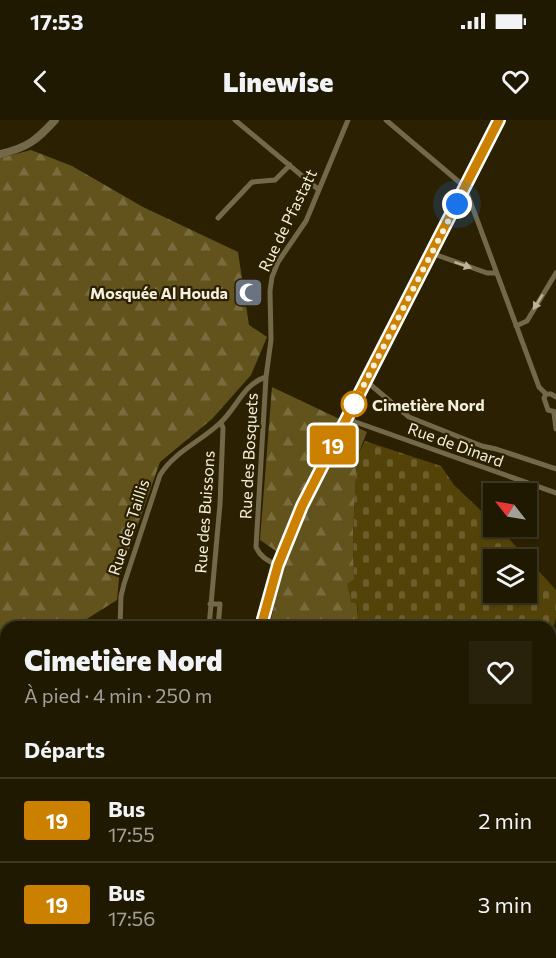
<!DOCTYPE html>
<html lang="fr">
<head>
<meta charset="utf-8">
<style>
	:root { --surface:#201902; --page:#28220c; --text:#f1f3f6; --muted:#a2a099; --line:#3d3824 }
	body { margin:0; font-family:Commissioner,sans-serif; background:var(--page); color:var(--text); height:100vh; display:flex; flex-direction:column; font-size:22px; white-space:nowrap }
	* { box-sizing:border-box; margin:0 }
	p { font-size:20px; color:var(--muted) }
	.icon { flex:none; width:33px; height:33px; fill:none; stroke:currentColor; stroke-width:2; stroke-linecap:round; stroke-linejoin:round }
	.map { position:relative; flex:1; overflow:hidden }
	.panel { position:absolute; left:0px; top:501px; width:556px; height:338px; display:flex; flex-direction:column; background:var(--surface); border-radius:18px 18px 0 0; box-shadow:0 2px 4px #0004,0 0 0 2px var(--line) }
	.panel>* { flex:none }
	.badge { padding:0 12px; border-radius:4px; font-size:21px; line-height:39px }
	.needle { width:39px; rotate:301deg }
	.controls { position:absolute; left:483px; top:363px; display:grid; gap:12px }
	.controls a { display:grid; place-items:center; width:54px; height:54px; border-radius:0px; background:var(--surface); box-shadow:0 2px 4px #0004,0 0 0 2px var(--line); font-size:30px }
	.you { position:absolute; width:30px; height:30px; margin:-15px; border:4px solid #fff; border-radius:50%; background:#1a73e8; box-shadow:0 0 0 9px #1a73e833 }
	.map>.badge { position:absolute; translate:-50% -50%; box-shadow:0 0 0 3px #fff }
	h2 { padding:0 24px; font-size:22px; line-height:54px }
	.round { display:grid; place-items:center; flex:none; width:63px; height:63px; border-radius:0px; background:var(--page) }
	.head { display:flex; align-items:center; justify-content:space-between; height:102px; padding:0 24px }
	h1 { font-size:28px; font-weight:800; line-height:45px }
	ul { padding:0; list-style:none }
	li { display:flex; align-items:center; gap:18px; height:84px; padding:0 24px; border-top:2px solid var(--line) }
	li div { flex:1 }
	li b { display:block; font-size:22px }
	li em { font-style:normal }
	li .badge { min-width:66px; font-weight:700; text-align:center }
	.status { display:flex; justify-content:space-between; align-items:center; height:42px; padding:0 30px; background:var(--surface); direction:ltr }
	.status svg { height:16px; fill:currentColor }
	header { display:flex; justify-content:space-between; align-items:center; height:78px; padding:0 24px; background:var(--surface); font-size:27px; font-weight:800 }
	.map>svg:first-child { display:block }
	.forest { fill:url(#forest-firs) }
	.cemetery { fill:url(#cemetery-stones); fill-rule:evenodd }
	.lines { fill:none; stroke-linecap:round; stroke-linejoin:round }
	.street { stroke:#736949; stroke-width:5 }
	.secondary { stroke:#736949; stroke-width:8 }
	.highway { stroke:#f3a58c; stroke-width:10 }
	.oneway { fill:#bab39b }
	.line-casing { stroke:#fff; stroke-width:14 }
	.line { stroke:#cc8000; stroke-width:9 }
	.walk { stroke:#f5efde; stroke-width:6; stroke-dasharray:0 10.8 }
	.stop-dot { fill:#fff; stroke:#cc8000; stroke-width:3 }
	.labels { text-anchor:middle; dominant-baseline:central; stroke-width:4.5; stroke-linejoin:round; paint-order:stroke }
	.street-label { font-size:16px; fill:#f5efde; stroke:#2b2102 }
	.poi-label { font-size:16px; font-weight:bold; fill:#f5efde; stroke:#2b2102; text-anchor:end }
	.stop-label { font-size:16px; font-weight:bold; fill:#f5efde; stroke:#2b2102; text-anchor:start }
</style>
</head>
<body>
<div class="status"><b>17:53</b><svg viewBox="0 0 49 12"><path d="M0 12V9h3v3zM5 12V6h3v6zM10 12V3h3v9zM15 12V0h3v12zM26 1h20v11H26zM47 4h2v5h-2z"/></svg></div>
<header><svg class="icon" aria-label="back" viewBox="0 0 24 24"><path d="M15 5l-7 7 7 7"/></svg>Linewise<svg class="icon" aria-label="heart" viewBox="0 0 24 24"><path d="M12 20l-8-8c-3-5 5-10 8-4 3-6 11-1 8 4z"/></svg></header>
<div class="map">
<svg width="556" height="838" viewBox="0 0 556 838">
	<defs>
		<pattern id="forest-firs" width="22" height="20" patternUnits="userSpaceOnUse" patternTransform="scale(1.5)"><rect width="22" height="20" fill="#62521c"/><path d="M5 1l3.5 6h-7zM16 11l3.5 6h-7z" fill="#796b3d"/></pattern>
		<pattern id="cemetery-stones" width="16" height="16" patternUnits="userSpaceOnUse" patternTransform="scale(1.5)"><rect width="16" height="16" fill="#534308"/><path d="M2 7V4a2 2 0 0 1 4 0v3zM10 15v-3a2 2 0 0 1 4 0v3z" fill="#6c5e2c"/></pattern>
	</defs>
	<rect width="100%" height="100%" fill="#2b2102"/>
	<path class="forest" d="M31,30L72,46L143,87L238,132L249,205L267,217L251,255L212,299L160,342L119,458L117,480L82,502V507H6V644H0V38Z
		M272,267L367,312L357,337L353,414L354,459L359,507H269L286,438L260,420Z
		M0,675H6V832L35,833L31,838H11L0,830Z
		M269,832L344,833V838H269Z"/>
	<path class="cemetery" d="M365,321L441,346L454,365L493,402L494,406L498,407L556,470V498L551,515L550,507H359L357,483H351L347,464L354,459L353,414L357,336ZM494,440H526V472H494Z"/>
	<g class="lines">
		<path class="street" d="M235,0L319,70
			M386,0L465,67L539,267L546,274
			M218,98L252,62L275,60L290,45
			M431,133L487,153H496
			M516,206L527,201L556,153
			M366,261L409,297L482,326L496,329L556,349
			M556,277L551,274H546L544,278L548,290L556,292
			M554,293L556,309
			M347,299L556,373
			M278,445C269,442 260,437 256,427L266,257L271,220L270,171L272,157L278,142L306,101L348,0
			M210,484H220L218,507
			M120,507L121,476L124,464L160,355C175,331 200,322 220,303C237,288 243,264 266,257
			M209,507L220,384L223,308L221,303
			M550,831H556
			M100,838L101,832
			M320,838L347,835L460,832"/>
		<path class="secondary" d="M0,34C27,28 37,20 55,0
			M259,507L278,445L302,386L499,0
			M259,832V838"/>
		<path class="highway" d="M0,654H6
			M0,667H6
			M550,685L556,686
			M550,700L556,701"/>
	</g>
	<defs><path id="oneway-solid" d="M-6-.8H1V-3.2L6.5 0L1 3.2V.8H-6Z" transform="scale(1.5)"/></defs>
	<g class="oneway">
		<use href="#oneway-solid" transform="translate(463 145) rotate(19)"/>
		<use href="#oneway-solid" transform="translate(538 182) rotate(122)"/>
	</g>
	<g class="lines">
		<defs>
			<path id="line" d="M263,507V499L278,445L302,386L499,0"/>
		</defs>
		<use href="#line" class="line-casing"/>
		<use href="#line" class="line"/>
		<path class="walk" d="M354,284L457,84"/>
	</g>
	<defs>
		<symbol id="mosque-square" viewBox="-11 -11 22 22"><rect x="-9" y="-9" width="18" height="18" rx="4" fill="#6b7280" stroke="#2b2102"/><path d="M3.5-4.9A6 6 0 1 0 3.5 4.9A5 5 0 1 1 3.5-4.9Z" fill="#fff"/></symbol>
	</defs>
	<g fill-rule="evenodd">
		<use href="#mosque-square" x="232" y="156" width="33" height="33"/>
	</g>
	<circle class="stop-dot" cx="354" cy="284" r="12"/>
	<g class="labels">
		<g class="street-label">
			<text transform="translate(287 100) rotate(-64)">Rue de Pfastatt</text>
			<text transform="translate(456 324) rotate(20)">Rue de Dinard</text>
			<text transform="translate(248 336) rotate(-87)">Rue des Bosquets</text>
			<text transform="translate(204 392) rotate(-86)">Rue des Buissons</text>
			<text transform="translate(128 407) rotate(-72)">Rue des Taillis</text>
		</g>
		<g class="poi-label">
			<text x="228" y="172">Mosquée Al Houda</text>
		</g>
		<g class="stop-label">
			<text x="372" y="284">Cimetière Nord</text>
		</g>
	</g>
</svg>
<div class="controls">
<a><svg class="needle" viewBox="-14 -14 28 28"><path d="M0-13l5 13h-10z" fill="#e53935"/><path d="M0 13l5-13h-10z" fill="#a2a099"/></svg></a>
<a><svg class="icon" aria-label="layers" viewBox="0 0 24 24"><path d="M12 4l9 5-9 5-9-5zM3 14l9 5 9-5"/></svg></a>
</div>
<div class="you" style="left:457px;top:84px"></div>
<b class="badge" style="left:333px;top:325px;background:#cc8000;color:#fff">19</b>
<section class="panel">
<div class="head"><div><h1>Cimetière Nord</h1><p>À pied · 4 min · 250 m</p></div><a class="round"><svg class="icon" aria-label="heart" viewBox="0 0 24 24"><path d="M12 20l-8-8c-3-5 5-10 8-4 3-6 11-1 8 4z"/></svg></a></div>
<h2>Départs</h2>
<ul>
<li><span class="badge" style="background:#cc8000;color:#fff">19</span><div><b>Bus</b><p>17:55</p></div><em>2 min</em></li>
<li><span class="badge" style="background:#cc8000;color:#fff">19</span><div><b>Bus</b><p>17:56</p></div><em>3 min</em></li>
</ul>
</section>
</div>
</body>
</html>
